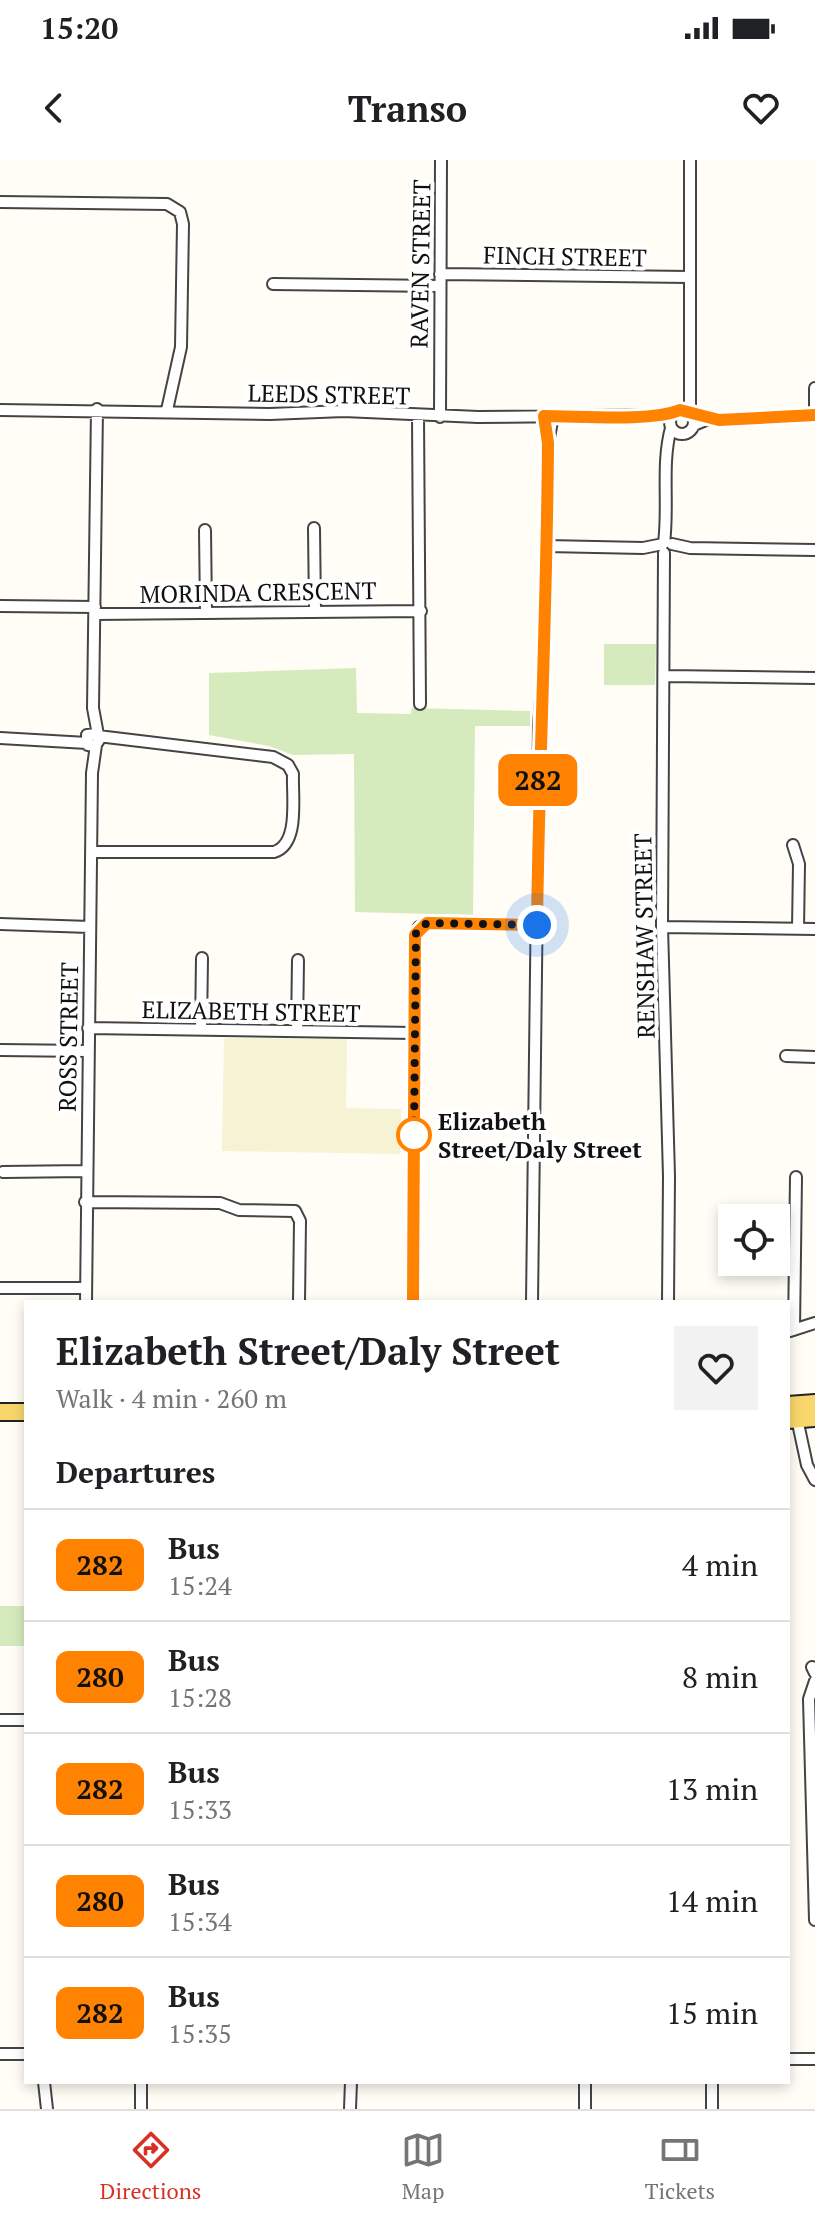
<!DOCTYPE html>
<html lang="en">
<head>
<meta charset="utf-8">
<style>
	:root { --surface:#fff; --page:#f2f2f2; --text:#202124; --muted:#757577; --line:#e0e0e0; --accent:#d93025 }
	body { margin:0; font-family:"PT Serif",serif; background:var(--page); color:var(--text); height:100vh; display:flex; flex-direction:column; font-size:30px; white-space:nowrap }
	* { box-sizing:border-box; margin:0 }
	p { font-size:26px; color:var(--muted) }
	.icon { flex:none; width:44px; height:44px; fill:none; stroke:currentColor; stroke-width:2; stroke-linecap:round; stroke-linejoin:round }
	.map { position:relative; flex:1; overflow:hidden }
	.details { position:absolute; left:24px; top:1140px; width:766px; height:784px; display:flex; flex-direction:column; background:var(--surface); border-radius:0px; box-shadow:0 4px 12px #0003 }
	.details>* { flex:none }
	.badge { padding:0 16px; border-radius:12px; font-size:28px; line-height:52px }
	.fabs { position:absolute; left:718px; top:1044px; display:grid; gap:16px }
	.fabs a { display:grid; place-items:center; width:72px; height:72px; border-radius:0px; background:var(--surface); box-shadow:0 4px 12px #0003; font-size:40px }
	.you { position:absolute; width:40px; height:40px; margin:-20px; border:6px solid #fff; border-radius:50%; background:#1a73e8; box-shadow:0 0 0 12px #1a73e833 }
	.map>.badge { position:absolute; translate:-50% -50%; box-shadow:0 0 0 4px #fff }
	h2 { padding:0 32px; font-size:30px; line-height:72px }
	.round { display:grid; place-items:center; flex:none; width:84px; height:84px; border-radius:0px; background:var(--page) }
	.summary { display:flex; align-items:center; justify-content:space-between; height:136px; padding:0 32px }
	h1 { font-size:38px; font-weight:800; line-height:60px }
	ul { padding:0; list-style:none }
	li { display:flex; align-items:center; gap:24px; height:112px; padding:0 32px; border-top:2px solid var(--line) }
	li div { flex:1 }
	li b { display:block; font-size:30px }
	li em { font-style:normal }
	li .badge { min-width:88px; font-weight:700; text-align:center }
	.status { display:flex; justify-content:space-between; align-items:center; height:56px; padding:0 40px; background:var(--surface); direction:ltr }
	.status svg { height:22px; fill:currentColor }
	header { display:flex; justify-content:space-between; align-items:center; height:104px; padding:0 32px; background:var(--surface); font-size:36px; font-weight:800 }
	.menu { display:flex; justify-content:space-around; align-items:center; height:112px; border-top:2px solid var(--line); background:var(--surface); font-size:22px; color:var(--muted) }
	.menu a { display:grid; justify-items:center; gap:4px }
	.menu .current { color:var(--accent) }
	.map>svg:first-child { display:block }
	.farmland { fill:#f6f3d4 }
	.green { fill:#d5ebbd }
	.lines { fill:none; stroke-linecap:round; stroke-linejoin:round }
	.minor-casing { stroke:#444; stroke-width:14 }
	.primary-casing { stroke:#222; stroke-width:20 }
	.minor { stroke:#fff; stroke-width:10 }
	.primary { stroke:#f9d66b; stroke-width:16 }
	.line-casing { stroke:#fff; stroke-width:18 }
	.line { stroke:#ff8200; stroke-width:12 }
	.walk { stroke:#111; stroke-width:8; stroke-dasharray:0 14.4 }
	.stop-dot { fill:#fff; stroke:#ff8200; stroke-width:4 }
	.labels { text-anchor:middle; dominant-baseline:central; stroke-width:8; stroke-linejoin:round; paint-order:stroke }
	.street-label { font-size:24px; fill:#111; stroke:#fff }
	.stop-label { font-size:24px; font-weight:bold; fill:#111; stroke:#fff; text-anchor:start }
</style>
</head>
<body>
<div class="status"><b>15:20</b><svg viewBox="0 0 49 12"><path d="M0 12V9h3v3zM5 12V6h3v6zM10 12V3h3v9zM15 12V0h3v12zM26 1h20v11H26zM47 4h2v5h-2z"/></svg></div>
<header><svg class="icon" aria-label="back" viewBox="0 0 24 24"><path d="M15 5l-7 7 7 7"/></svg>Transo<svg class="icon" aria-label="heart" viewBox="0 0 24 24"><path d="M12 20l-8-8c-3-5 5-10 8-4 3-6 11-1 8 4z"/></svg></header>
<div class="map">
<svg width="815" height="1949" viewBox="0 0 815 1949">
	<rect width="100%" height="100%" fill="#fffdf5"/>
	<path class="farmland" d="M224,878L347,879L346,948L401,949L400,994L222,991Z"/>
	<path class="green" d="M604,484H656L655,525H604Z
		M356,508L357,553L411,554L412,548L530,551V566H475L473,755L355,752L354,594L293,595L269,586L209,575V513Z
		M0,1446H26V1486H0Z"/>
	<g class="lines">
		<defs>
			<path id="minor" d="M690,0V254
				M0,42L167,44L180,52L183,64L181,187L167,250
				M440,114L689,117
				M273,124L440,126
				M670 262a12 12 0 1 1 24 0a12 12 0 1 1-24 0Z
				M0,250L270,254L344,251L478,257L672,255
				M815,255V228
				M418,256L420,544
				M440,257L441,0
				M694,265L706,260L815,255
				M314,368L315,451
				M205,370L206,452
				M664,383C669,345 661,304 671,268
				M672,384L690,388L815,390
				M547,386L643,388L663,384
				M664,393L662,767L669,1016L668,1142
				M0,446L95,447
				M95,454L421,451
				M665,516L815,518
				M96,574L87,575L88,585L95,586L99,580L93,548L97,249
				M0,578L87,583
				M793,685L799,704L798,769
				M91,692H274C300,684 292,637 293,614L288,605L273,597L98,576
				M0,764L90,767
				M662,767L815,769
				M88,868L414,873
				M201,870L202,798
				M297,871L298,800
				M0,890L87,891
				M786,896L815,897
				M3,1012L85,1011
				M85,1042L220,1043L239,1050L295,1051L300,1061L299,1142
				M0,1128H86
				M86,1142L92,613L96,585
				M413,1142L415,775L419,767L431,763L537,765
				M532,1142L539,566L546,470L548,283L553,256
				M794,1170L796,1017
				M790,1171L815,1163
				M796,1254L807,1305L815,1320
				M812,1507L815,1513
				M815,1521L809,1539L815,1760
				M0,1560H26
				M0,1894H26
				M788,1899H815
				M44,1922L47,1949
				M141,1922V1949
				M350,1949L351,1922
				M585,1949V1922
				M712,1949V1922"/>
			<path id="primary" d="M788,1245L815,1243
				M0,1252H26
				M788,1260L815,1258"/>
		</defs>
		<use href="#minor" class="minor-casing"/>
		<use href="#primary" class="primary-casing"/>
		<use href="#minor" class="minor"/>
		<use href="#primary" class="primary"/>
	</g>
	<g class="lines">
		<defs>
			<path id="line" d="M413,1142L415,775L427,763L537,765C539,604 547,444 548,283L544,256C581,256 651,262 680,250L719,260L815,255"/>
		</defs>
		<use href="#line" class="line-casing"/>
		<use href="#line" class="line"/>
		<path class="walk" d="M414,975L416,771L427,763L537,765"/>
	</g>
	<circle class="stop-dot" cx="414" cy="975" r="16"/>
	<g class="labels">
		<g class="street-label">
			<text transform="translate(565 96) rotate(1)">FINCH STREET</text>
			<text transform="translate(420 104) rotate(-89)">RAVEN STREET</text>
			<text transform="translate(329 234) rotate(1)">LEEDS STREET</text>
			<text transform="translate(258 432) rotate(-1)">MORINDA CRESCENT</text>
			<text transform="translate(644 776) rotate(-91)">RENSHAW STREET</text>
			<text transform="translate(251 851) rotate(1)">ELIZABETH STREET</text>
			<text transform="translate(68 877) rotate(-89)">ROSS STREET</text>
		</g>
		<g class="stop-label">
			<text x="438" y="961">Elizabeth<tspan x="438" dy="28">Street/Daly Street</tspan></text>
		</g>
	</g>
</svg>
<div class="fabs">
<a><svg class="icon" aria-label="locate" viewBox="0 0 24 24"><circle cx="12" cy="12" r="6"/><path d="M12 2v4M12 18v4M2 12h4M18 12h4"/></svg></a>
</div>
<div class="you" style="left:537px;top:765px"></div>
<b class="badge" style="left:538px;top:620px;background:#ff8200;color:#111">282</b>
<section class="details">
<div class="summary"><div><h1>Elizabeth Street/Daly Street</h1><p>Walk · 4 min · 260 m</p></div><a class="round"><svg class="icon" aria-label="heart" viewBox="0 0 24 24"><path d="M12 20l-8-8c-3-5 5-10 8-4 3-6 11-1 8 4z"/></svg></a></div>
<h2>Departures</h2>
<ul>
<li><span class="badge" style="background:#ff8200;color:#111">282</span><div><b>Bus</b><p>15:24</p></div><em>4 min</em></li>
<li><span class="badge" style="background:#ff8200;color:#111">280</span><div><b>Bus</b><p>15:28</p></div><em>8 min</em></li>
<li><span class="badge" style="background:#ff8200;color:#111">282</span><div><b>Bus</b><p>15:33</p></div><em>13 min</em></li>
<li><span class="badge" style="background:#ff8200;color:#111">280</span><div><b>Bus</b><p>15:34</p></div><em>14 min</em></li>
<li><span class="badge" style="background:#ff8200;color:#111">282</span><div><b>Bus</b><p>15:35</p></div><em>15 min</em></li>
</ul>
</section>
</div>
<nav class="menu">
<a class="current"><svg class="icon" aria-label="directions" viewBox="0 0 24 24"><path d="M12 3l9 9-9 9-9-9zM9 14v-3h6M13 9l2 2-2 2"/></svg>Directions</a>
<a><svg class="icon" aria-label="map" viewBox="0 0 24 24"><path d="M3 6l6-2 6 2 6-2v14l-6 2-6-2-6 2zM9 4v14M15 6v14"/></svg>Map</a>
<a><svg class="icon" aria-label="tickets" viewBox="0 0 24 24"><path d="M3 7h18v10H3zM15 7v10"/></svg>Tickets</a>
</nav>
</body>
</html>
